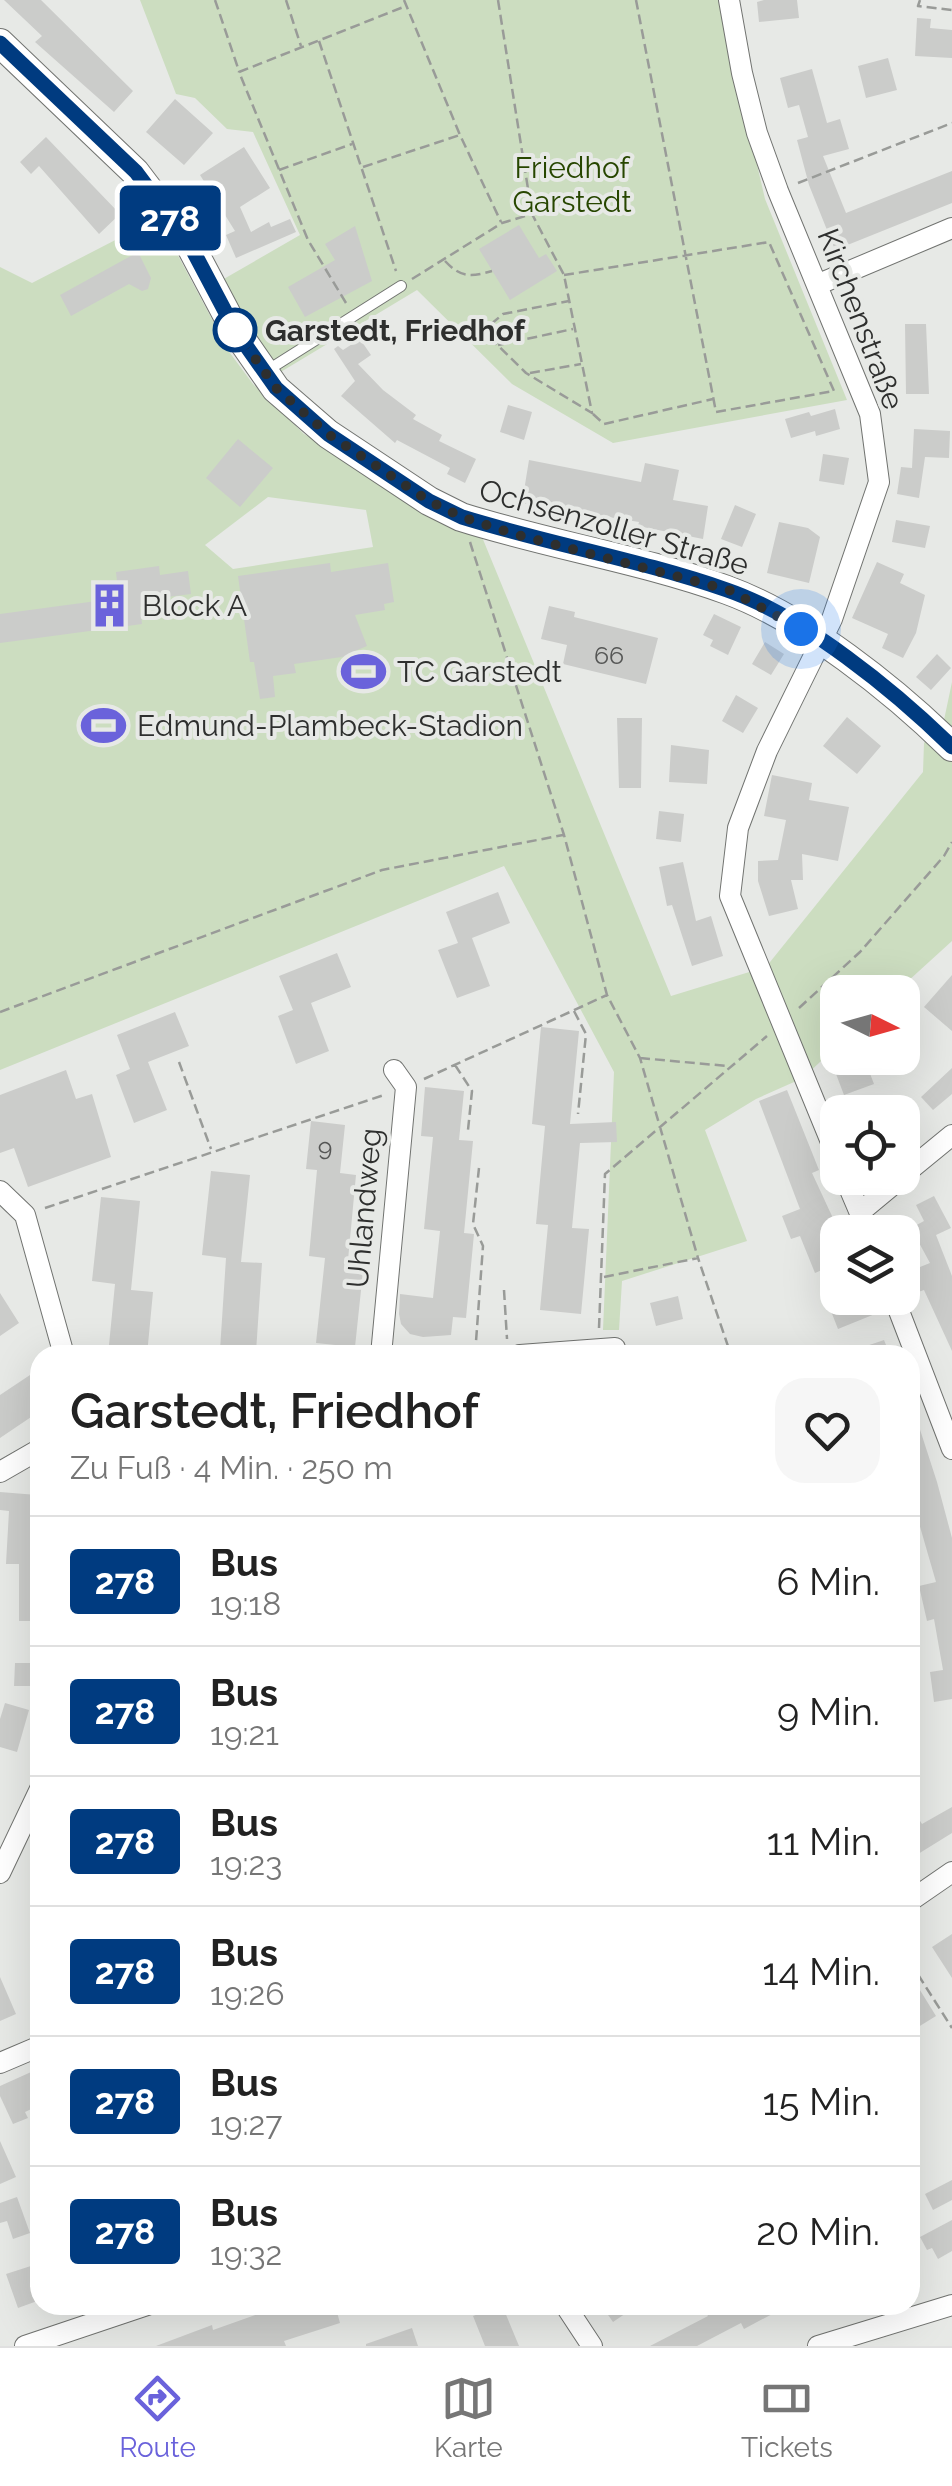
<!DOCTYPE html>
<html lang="de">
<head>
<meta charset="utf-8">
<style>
	:root { --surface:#fff; --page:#f6f6f6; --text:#222; --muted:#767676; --line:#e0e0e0; --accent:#6a62db }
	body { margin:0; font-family:Raleway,sans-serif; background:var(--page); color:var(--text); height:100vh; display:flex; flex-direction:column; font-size:38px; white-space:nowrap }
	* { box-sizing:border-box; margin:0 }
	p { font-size:32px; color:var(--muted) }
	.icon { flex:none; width:55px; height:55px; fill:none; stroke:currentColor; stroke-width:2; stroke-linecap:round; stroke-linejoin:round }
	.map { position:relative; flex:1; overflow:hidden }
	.details { position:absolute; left:30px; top:1345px; width:890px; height:970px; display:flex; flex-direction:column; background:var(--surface); border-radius:30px; box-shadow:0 10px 40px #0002 }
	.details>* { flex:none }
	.badge { padding:0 20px; border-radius:8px; font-size:35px; line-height:65px }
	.needle { width:65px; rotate:95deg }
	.tools { position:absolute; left:820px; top:975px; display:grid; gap:20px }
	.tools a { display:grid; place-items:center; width:100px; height:100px; border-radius:20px; background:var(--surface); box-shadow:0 10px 40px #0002; font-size:50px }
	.you { position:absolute; width:50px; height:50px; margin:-25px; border:8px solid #fff; border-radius:50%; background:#1a73e8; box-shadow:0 0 0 15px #1a73e833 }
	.map>.badge { position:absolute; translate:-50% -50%; box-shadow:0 0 0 5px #fff }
	.round { display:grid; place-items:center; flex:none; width:105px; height:105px; border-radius:30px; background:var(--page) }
	.head { display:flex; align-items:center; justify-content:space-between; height:170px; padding:0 40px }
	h1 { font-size:48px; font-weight:600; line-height:75px }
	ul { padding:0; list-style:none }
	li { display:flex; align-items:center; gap:30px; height:130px; padding:0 40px; border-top:2px solid var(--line) }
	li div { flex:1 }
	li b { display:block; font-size:38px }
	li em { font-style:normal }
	li .badge { min-width:110px; font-weight:700; text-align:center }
	.tabs { display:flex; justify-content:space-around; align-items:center; height:140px; border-top:2px solid var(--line); background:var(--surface); font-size:28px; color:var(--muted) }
	.tabs a { display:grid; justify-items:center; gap:5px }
	.tabs .current { color:var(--accent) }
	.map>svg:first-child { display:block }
	.green { fill:#ccddc0; fill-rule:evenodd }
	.building { fill:#cbccca }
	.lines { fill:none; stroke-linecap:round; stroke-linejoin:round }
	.lane-casing { stroke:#717370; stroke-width:12 }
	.street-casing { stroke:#717370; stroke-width:22 }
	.secondary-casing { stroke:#717370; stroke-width:30 }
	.path { stroke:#999b98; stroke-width:2.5; stroke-dasharray:10 5; stroke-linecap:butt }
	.lane { stroke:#fff; stroke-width:10 }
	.street { stroke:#fff; stroke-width:20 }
	.secondary { stroke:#fff; stroke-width:28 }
	.line-casing { stroke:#fff; stroke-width:22 }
	.line { stroke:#003b80; stroke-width:15 }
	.walk { stroke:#2e2f2e; stroke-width:10; stroke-dasharray:0 18 }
	.stop-dot { fill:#fff; stroke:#003b80; stroke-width:5 }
	.labels { text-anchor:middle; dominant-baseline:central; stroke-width:8; stroke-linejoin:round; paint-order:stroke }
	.number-label { font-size:25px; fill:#555655 }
	.park-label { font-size:30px; fill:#274600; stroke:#e7e9e6 }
	.street-label { font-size:30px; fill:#2e2f2e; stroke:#e7e9e6 }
	.stop-label { font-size:30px; font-weight:bold; fill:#2e2f2e; stroke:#e7e9e6; text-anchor:start }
	.poi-label { font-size:30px; fill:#2e2f2e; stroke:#e7e9e6; text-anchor:start }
</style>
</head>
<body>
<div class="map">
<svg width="952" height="2346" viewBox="0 0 952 2346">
	<rect width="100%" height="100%" fill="#e7e9e6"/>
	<path class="green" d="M140,0H722L725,27L765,199L847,400L613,443L512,384L417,290L279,373L222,280L300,235L253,132L227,129L195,98L176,94Z
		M158,218L230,353L253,384L304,434L482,537L671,996L766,967L923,772L924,743L944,720L952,682V941L896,992H838L837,1046L803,1078L756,1099L705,1130L747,1241L622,1281L619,1330H603L614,1072L504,866L0,1070V267L32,283ZM268,497L366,510L373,547L233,569L205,545Z"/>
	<path class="building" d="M4,0H41L133,91L114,112L35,42L42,36Z
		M764,0H797L799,18L759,22L757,2Z
		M917,18L931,19L930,28L952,30V58L915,56Z
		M888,58L897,90L866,98L858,66Z
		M812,69L827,123L840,119L849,149L823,156L846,213L952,171V203L835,250L809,185L797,140L808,137L799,105L788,108L780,78Z
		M175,99L213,133L184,165L146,132Z
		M46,137L120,214L99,234L39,166L31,174L20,162Z
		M244,147L270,188L240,207L251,232L269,222L271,227L290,219L296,232L236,258L226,235L235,231L200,175Z
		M519,225L539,258L546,254L557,271L510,300L479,249Z
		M355,226L372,281L305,317L288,287L335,260L325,244Z
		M138,252L151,278L148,289L142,291L129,284L71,316L60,295Z
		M905,324H926L929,394H906Z
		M360,339L371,355L358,364L383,390L416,415L413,419L442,435L439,441L476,459L465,483L447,474L450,468L397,440L395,443L341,396L355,381L334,349L338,346L343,350Z
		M508,405L532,412L524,440L500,432Z
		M835,409L840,429L816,436L815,431L791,438L785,419L809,412L811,416Z
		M914,429L950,431L949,458L925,457L919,498L897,494L901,467L912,468Z
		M238,439L273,468L240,507L206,478Z
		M823,454L849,458L844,485L819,481Z
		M529,460L641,482L645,463L679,470L673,500L708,506L703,539L638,526L639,522L522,503Z
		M735,505L756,514L742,547L721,539Z
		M896,520L930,526L925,548L892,542Z
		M779,522L808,528L820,537L809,583L767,573Z
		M877,562L904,574L900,583L925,595L916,633L903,658L882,648L888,634L852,618Z
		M330,563L331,572L388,563L394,602L384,604L385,610L355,615L367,646L355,651V655L294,664L296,673L273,676L275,697L260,699L254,662H250L238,576Z
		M159,566L160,575L188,571L191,594L167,597L168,603L140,607L142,624L0,643V614L119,598L116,572Z
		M549,606L575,612L574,617L658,638L646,684L563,664L567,645L541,639Z
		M714,614L741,627L728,655L710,646L713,640L703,635Z
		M765,642L784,654L771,675L752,664Z
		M937,654L951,668L931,690L916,677Z
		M736,695L758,708L743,733L722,721Z
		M847,717L881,746L857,774L823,746Z
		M617,718H642L641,788H619Z
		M671,745L709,750L707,784L669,782Z
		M772,775L812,783L809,800L849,807L838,861L802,854L803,880H791L798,909L769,916L758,881V861L778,860L786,820L764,816Z
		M659,811L684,814L681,842L656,839Z
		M683,862L696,921L711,916L723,956L692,966L672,905L667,906L659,867Z
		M498,892L510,923L472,938L490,986L457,998L438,950L458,943L446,912Z
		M337,953L351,987L311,1003L329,1051L296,1064L278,1016L293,1010L279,976Z
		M952,975V1031L924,1007Z
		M175,1012L189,1046L148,1062L167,1110L134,1123L116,1075L130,1069L117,1035Z
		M541,1027L579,1031L570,1124L616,1122L617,1142L580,1143L572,1228L589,1229L581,1314L540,1310L548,1225L536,1224L545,1126L532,1124Z
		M866,1063L874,1084L844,1095L836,1074Z
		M952,1068V1094L933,1110L921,1097Z
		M66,1070L76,1099L92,1094L111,1157L28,1187L14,1148L0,1153V1095Z
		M425,1087L464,1091L459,1140L473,1141L464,1233L474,1234L466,1318L453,1317L451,1335L423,1337L410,1334L401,1324L399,1314L400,1294L433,1298L440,1231L424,1229L433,1137L421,1136Z
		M787,1090L819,1170L812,1173L838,1229V1263L815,1273L800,1236L791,1239L782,1216L800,1209L759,1101Z
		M311,1121L345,1125L340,1173L356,1175L348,1260L364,1262L355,1347L316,1343L325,1258L309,1256L317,1170L306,1169Z
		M211,1171L250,1175L241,1262L262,1263L256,1352L220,1350L226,1258L202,1255Z
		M934,1196L951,1228L936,1235L952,1276V1351L924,1290L918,1292L910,1271L930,1263L911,1228L924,1221L916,1205Z
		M101,1197L140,1201L131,1290L153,1292L147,1355H108L115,1284L92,1281Z
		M0,1293L19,1323L0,1336Z
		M678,1296L683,1319L656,1326L650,1303Z
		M851,1298H868L875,1314L838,1329L829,1306Z
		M884,1340L890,1355H846V1353Z
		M33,1373L40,1384V1411L0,1438V1395Z
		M910,1408H913L937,1482L952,1538V1699L934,1702L930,1672L943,1670L934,1619L927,1621L919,1586L936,1582L910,1492Z
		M0,1492L37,1495L34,1588H40V1621H19V1564H6L9,1511L0,1510Z
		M15,1663H40V1686H14Z
		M5,1703L29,1710L17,1752L0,1747V1719Z
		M910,1805L922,1824L952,1807V1833L910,1859Z
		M952,1934V1978L932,1947Z
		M910,1974L936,2016L910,2032Z
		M0,1977L16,2014L0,2021Z
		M40,2068V2105L25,2112L28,2118L13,2124L0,2096V2086Z
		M0,2141L16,2177L0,2184Z
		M952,2180V2200L933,2210L925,2194Z
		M17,2197L30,2233L13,2239L7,2221L0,2223V2203Z
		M952,2220V2251L938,2259L932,2248L927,2250L920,2237Z
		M34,2265L40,2282V2300L18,2308L6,2274Z
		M284,2305H335L340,2323L284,2341L286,2346H156L212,2325L213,2330Z
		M502,2305L519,2346H485L473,2316Z
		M601,2305H638L613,2322Z
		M702,2305H723L727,2313L743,2305H789L744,2329L741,2323L697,2346H650L708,2316Z
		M412,2328L418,2346H366V2344Z"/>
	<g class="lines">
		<defs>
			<path id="lane" d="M268,370L401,286"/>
			<path id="street" d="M729,0L742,73L757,133L778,191L870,414L879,482L832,619L767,751L738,828L730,896L838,1159
				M819,284L952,228
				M902,1176L952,1135
				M845,1178L868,1232
				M0,1191L25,1215L64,1355
				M860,1212L901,1178
				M894,1298L952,1449
				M381,1355L406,1087L394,1070
				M520,1355L615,1348L617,1355
				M0,1472L40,1449
				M0,1873L40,1789
				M910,1901L952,1872
				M0,2063L40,2046
				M565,2305L592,2346
				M25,2346L147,2305
				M818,2346L952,2305"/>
			<path id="secondary" d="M0,43L135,172L189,243L235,330L276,389L328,434L429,501L461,517C549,545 641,559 727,590C804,618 894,690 952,747"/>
		</defs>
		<use href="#lane" class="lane-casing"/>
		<use href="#street" class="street-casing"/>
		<use href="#secondary" class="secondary-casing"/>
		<path class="path" d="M215,0L239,71
			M286,0L301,46
			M404,0L460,135L501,222
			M498,0L532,214
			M920,0L918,6L952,10
			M319,41L396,271
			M363,167L460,135
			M279,170L352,144
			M798,183L952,123
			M445,261C461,278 471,277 492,271
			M564,275L769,242L834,391L716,412L636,0
			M412,279L502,223L532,214L564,275L592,413L526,373L483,331L503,314L569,301
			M346,303L308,240L239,72L406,6
			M498,345L573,329
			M530,373L581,364
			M593,414L604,424L713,399
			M470,542L564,835L607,995L640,1058L698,1258
			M799,1008L860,952L944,856L952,842
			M574,1011L586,1034L578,1114
			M0,1012L382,870L563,835
			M640,1058L727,1066
			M179,1062L211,1149
			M455,1065L472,1091L468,1130
			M424,1079L607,995
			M45,1208L384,1095
			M604,1277L698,1258L731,1355
			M504,1290L507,1339
			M599,1328L605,1174L767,1036
			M475,1355L483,1246L473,1224L479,1168
			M910,1962L952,2028"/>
		<use href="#lane" class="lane"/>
		<use href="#street" class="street"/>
		<use href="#secondary" class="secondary"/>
	</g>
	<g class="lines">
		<defs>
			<path id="line" d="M0,43L136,172L189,243L235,330L276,388L328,434L429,501L462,517C549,544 641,560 727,590C803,616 895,691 952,747"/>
		</defs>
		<use href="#line" class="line-casing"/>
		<use href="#line" class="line"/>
		<path class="walk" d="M235,330L276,388L328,434L429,501L462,517L514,534L729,590L801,629"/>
	</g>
	<defs>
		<symbol id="building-bare" viewBox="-9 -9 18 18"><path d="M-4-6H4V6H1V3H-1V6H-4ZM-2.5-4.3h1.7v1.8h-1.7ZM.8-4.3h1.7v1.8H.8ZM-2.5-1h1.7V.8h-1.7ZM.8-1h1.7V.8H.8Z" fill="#6a62db" stroke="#e7e9e6" stroke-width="2.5" paint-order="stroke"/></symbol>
		<symbol id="stadium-bare" viewBox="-9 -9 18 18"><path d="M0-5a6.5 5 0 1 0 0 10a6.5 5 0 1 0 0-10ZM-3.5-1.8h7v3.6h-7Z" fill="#6a62db" stroke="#e7e9e6" stroke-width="2.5" paint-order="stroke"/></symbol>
	</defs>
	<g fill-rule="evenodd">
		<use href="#building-bare" x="78" y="574" width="63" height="63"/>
		<use href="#stadium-bare" x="332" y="640" width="63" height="63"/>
		<use href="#stadium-bare" x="72" y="694" width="63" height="63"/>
	</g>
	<circle class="stop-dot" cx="235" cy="330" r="20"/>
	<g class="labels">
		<g class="number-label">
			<text x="609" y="655">66</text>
			<text x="325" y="1147">9</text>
		</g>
		<g class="park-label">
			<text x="572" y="167">Friedhof<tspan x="572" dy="34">Garstedt</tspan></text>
		</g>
		<g class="street-label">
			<text transform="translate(861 319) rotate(69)">Kirchenstraße</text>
			<text transform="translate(614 527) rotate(16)">Ochsenzoller Straße</text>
			<text transform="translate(364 1208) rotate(-85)">Uhlandweg</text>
		</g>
		<g class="stop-label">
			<text x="265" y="330">Garstedt, Friedhof</text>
		</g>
		<g class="poi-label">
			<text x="142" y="605">Block A</text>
			<text x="397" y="671">TC Garstedt</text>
			<text x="137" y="725">Edmund-Plambeck-Stadion</text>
		</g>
	</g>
</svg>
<div class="tools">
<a><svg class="needle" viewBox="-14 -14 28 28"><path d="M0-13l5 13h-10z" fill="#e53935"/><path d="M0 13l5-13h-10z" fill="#767676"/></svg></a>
<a><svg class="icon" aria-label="locate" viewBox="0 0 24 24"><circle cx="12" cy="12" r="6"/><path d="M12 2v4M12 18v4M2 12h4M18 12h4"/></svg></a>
<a><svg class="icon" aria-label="layers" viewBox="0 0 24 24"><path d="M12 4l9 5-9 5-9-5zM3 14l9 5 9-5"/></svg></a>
</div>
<div class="you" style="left:801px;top:629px"></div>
<b class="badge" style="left:170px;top:218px;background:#003b80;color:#fff">278</b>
<section class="details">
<div class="head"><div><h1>Garstedt, Friedhof</h1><p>Zu Fuß · 4 Min. · 250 m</p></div><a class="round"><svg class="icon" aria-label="heart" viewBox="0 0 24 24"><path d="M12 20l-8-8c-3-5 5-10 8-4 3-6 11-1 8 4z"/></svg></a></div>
<ul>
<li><span class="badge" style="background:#003b80;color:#fff">278</span><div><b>Bus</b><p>19:18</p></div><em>6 Min.</em></li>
<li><span class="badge" style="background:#003b80;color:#fff">278</span><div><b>Bus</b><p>19:21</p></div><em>9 Min.</em></li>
<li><span class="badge" style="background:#003b80;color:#fff">278</span><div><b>Bus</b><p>19:23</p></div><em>11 Min.</em></li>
<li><span class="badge" style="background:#003b80;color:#fff">278</span><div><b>Bus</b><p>19:26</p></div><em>14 Min.</em></li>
<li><span class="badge" style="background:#003b80;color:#fff">278</span><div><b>Bus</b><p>19:27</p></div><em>15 Min.</em></li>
<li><span class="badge" style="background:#003b80;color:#fff">278</span><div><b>Bus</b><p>19:32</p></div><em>20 Min.</em></li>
</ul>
</section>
</div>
<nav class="tabs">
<a class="current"><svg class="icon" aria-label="directions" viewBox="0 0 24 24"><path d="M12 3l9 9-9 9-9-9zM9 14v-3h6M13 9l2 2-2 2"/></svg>Route</a>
<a><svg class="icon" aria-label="map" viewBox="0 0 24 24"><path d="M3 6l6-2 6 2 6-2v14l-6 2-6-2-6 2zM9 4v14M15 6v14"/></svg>Karte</a>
<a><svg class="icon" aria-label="tickets" viewBox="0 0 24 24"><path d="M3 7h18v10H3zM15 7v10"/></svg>Tickets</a>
</nav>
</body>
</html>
